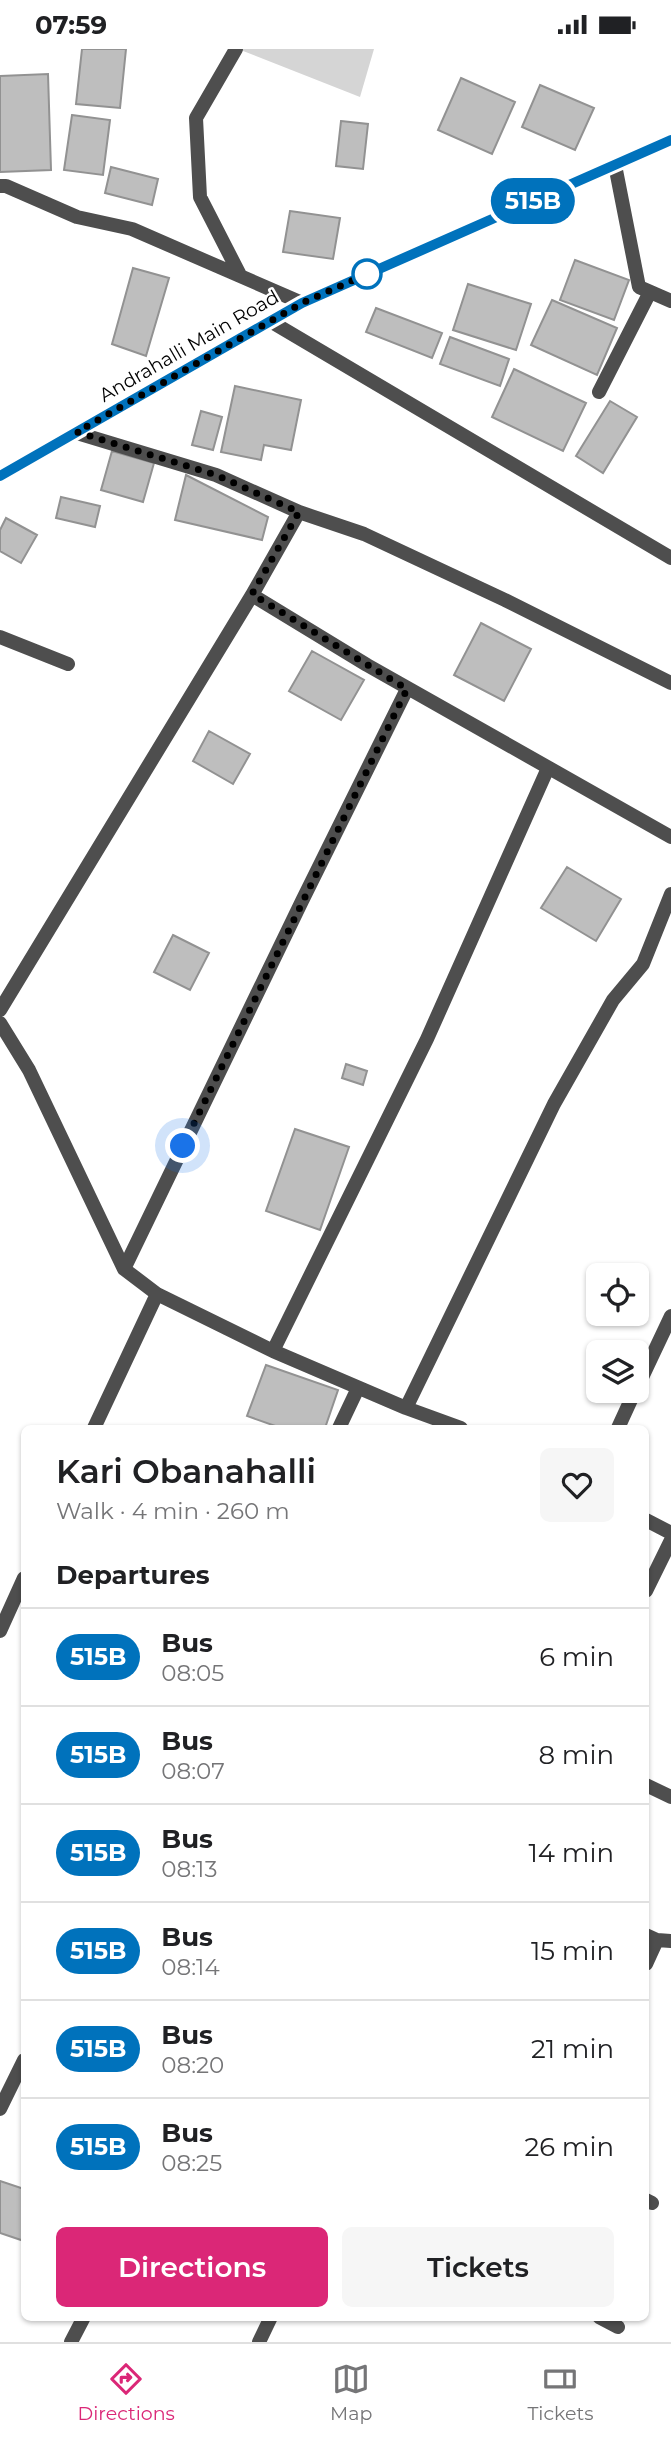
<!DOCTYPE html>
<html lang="en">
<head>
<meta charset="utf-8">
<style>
	:root { --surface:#fff; --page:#f6f6f6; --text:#202124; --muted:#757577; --line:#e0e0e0; --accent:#db2777 }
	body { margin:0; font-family:Montserrat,sans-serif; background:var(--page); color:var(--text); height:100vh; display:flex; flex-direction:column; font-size:26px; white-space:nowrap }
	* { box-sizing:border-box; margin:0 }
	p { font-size:23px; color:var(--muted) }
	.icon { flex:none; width:38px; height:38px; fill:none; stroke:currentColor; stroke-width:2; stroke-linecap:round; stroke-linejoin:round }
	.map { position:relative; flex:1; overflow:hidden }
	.details { position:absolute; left:21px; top:1376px; width:628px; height:896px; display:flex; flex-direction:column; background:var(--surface); border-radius:10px; box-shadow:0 2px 5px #0004 }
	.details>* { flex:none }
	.badge { padding:0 14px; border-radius:23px; font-size:24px; line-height:46px }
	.fabs { position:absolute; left:586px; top:1214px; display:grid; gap:14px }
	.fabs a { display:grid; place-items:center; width:63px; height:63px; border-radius:10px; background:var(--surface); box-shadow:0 2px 5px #0004; font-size:35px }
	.you { position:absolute; width:35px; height:35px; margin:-18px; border:5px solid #fff; border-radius:50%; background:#1a73e8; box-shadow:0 0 0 10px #1a73e833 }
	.map>.badge { position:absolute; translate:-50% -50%; box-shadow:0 0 0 4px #fff }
	h2 { padding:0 35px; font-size:26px; line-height:63px }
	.round { display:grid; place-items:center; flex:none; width:74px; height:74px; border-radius:10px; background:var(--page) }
	.overview { display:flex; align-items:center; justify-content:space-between; height:119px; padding:0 35px }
	h1 { font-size:33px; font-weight:600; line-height:52px }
	.cta { display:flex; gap:14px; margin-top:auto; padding:14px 35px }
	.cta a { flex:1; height:80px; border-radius:10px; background:var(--accent); color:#fff; font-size:28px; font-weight:600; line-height:80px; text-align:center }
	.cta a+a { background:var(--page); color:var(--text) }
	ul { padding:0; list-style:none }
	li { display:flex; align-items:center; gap:21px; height:98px; padding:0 35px; border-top:2px solid var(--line) }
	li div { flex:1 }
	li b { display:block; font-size:26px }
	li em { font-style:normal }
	li .badge { min-width:77px; font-weight:700; text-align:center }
	.status { display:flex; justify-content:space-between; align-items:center; height:49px; padding:0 35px; background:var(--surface); direction:ltr }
	.status svg { height:19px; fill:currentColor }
	.menu { display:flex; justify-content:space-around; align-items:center; height:98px; border-top:2px solid var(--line); background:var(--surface); font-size:19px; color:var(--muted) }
	.menu a { display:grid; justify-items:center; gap:4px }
	.menu .current { color:var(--accent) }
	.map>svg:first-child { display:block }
	.green { fill:#d5d5d5 }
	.building { fill:#bebebe; stroke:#929292; stroke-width:2 }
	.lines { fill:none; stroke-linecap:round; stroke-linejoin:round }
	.street { stroke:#4e4e4e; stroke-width:14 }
	.secondary { stroke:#1b1b1b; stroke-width:14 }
	.line-casing { stroke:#fff; stroke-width:16 }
	.line { stroke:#0072bc; stroke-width:10 }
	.walk { stroke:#000; stroke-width:7; stroke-dasharray:0 12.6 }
	.stop-dot { fill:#fff; stroke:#0072bc; stroke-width:3.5 }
	.labels { text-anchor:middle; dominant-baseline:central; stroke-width:5; stroke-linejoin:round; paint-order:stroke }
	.street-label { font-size:19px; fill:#000; stroke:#fff }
</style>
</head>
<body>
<div class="status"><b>07:59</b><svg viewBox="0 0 49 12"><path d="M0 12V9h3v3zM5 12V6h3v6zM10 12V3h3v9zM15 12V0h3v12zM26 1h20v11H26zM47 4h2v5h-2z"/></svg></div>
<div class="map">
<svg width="671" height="2293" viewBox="0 0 671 2293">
	<rect width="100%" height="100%" fill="#fff"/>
	<path class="green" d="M238,0H374L360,48Z"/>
	<path class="building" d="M82,0H126L120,59L76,55Z
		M48,25L51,121L0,123V27Z
		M461,29L515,53L492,105L438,81Z
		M540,36L594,59L575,101L522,78Z
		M72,66L110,71L103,126L64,121Z
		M341,72L368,75L363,120L336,117Z
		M111,118L158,130L152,156L105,144Z
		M290,162L340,169L333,210L283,203Z
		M575,211L629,231L614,271L560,251Z
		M133,219L169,229L146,307L112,295Z
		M468,235L531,255L516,301L453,281Z
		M552,251L617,279L597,326L531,296Z
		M376,259L442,284L432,309L366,283Z
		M450,288L509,310L500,337L440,315Z
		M514,320L586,354L563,402L492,368Z
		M235,337L301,351L291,401L264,396L261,411L221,403Z
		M610,352L637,368L603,424L576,407Z
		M201,362L222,368L213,401L192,396Z
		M112,402L154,414L143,453L101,441Z
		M186,426L268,468L262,491L175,471Z
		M61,448L100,457L95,478L56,469Z
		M6,469L37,486L21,514L0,502V481Z
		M481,574L531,600L504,652L454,626Z
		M312,602L364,631L341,671L289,642Z
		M209,682L250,705L233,735L193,712Z
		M567,818L621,850L596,892L541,859Z
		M173,886L209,904L190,941L154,923Z
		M346,1015L367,1022L363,1036L342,1029Z
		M295,1080L349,1098L320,1181L266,1162Z
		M266,1316L338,1341L325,1379H281L247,1367Z
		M0,2132L24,2140V2192L0,2184Z"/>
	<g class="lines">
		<path class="street" d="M236,0L196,69L200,148L240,226
			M615,116L639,238L671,252
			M0,137H6L77,168L132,180L302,254
			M270,272L671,509
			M599,343L650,243
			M77,384L216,426L299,463L364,485L505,551L671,634
			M252,546L367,616L671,788
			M0,588L68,615
			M0,961L252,546L299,463
			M0,974L29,1021L124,1220L157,1245L273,1302L406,1359L461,1379
			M124,1220L302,852L407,640
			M273,1302L427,990L548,719
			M637,1339L671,1267
			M406,1359L554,1055L613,951L643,915L671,845
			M94,1379L157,1245
			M339,1379L358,1339
			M618,1379L635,1342
			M646,1471L671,1484
			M646,1542L671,1491
			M0,1582L24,1529
			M646,1736L671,1748
			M646,1886L657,1891L671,1892
			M646,1915L657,1891
			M0,2060L24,2011
			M646,2151L652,2154
			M599,2268L618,2278
			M71,2293L84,2268
			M259,2293L271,2268"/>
		<path class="secondary" d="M0,427L302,254L671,91"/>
	</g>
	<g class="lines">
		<defs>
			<path id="line" d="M0,427L302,254L671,91"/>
		</defs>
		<use href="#line" class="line-casing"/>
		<use href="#line" class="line"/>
		<path class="walk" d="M183,1097L407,640L252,545L299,463L216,426L77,383L302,254L367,225"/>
	</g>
	<circle class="stop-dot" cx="367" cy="225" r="14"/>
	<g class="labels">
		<g class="street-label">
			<text transform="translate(189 297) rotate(-30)">Andrahalli Main Road</text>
		</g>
	</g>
</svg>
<div class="fabs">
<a><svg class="icon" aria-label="locate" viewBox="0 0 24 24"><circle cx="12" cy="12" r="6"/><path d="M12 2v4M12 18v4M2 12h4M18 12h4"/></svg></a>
<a><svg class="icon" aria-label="layers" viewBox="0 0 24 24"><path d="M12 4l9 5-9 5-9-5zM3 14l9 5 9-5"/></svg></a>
</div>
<div class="you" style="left:183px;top:1097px"></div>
<b class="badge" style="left:533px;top:152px;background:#0072bc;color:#fff">515B</b>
<section class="details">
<div class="overview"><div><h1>Kari Obanahalli</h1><p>Walk · 4 min · 260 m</p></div><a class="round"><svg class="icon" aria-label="heart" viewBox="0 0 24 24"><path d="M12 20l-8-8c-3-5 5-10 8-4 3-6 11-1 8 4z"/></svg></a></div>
<h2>Departures</h2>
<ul>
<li><span class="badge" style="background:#0072bc;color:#fff">515B</span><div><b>Bus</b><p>08:05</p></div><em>6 min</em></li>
<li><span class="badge" style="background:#0072bc;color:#fff">515B</span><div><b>Bus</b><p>08:07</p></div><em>8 min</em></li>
<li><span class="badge" style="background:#0072bc;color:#fff">515B</span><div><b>Bus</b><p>08:13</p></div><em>14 min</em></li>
<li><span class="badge" style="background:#0072bc;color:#fff">515B</span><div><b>Bus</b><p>08:14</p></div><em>15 min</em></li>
<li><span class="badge" style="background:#0072bc;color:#fff">515B</span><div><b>Bus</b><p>08:20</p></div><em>21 min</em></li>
<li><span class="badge" style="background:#0072bc;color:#fff">515B</span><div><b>Bus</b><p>08:25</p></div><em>26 min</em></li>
</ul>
<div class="cta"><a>Directions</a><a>Tickets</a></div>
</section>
</div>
<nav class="menu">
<a class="current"><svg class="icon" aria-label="directions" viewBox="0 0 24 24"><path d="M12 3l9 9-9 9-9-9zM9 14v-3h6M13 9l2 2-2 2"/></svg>Directions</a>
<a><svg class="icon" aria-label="map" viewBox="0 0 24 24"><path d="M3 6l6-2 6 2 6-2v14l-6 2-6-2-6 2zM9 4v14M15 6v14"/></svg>Map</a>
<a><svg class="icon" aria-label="tickets" viewBox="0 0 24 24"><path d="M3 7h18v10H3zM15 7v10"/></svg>Tickets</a>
</nav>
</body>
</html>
